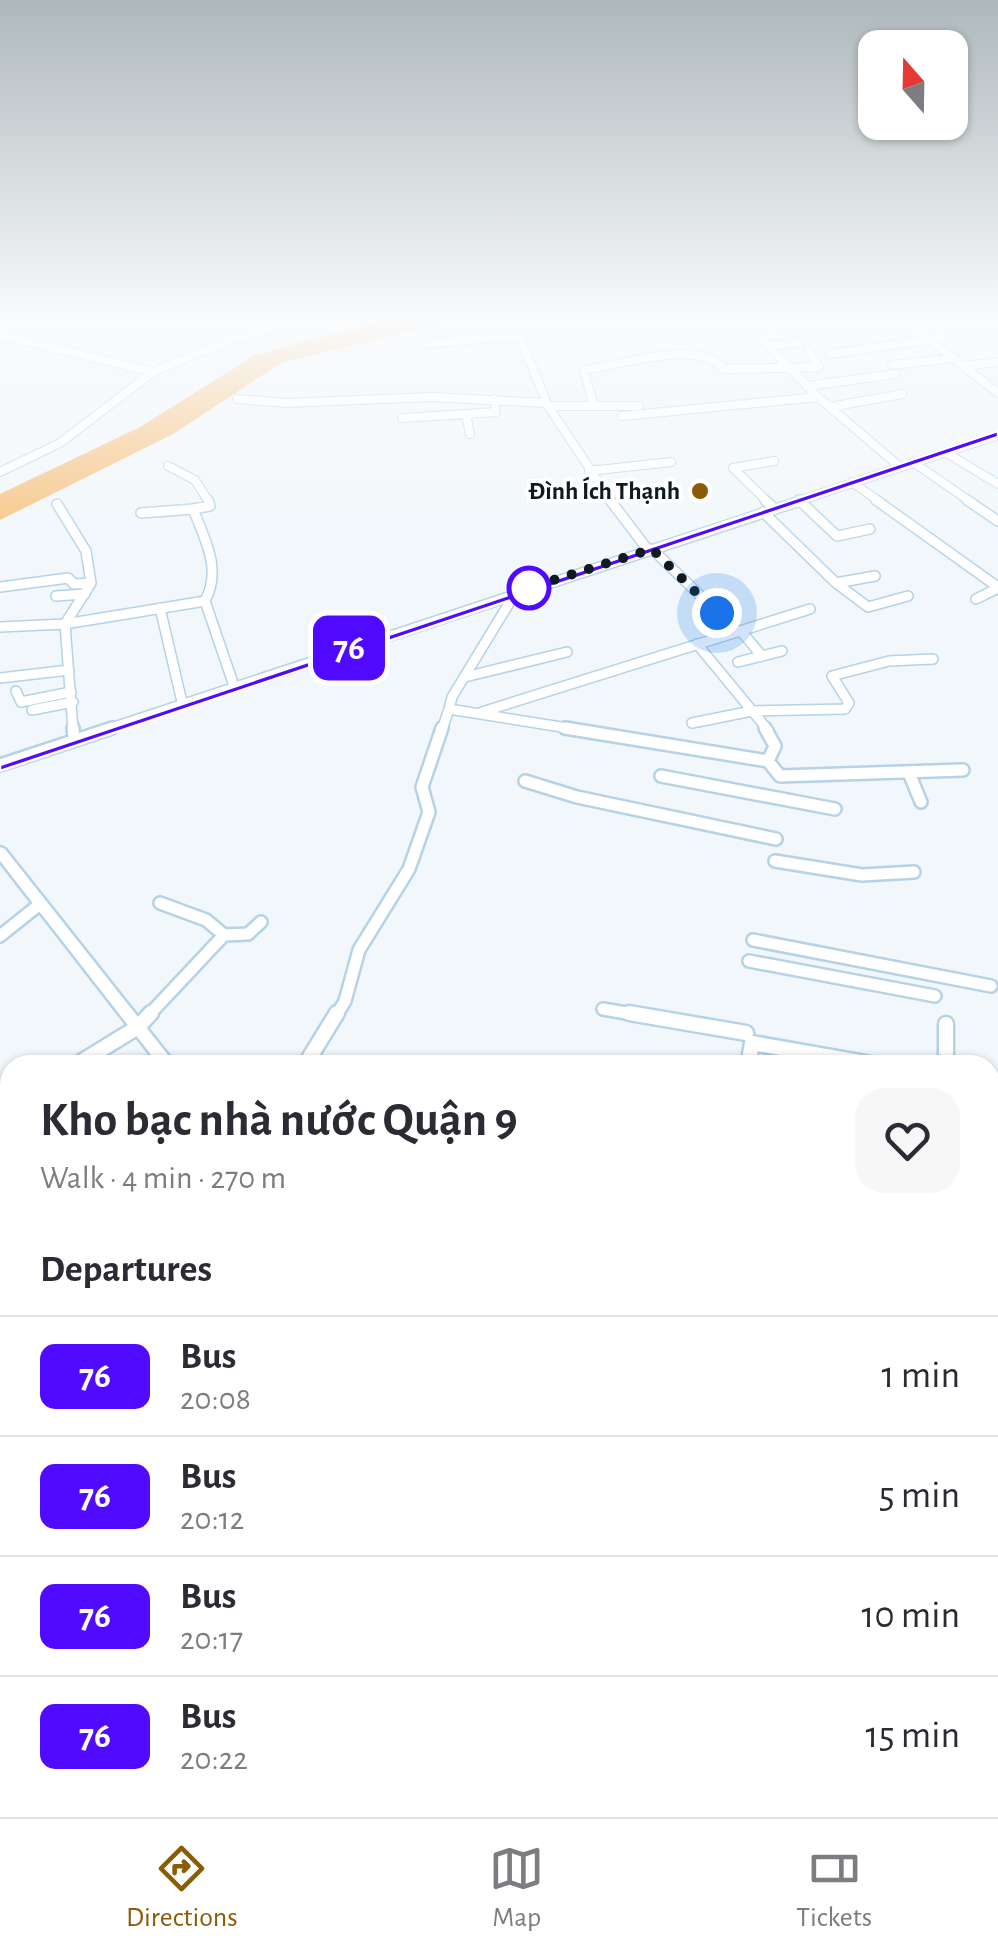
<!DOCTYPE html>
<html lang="en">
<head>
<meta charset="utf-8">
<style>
	:root { --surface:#fff; --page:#f7f7f7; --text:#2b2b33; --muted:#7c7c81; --line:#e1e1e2; --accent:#8c5b05 }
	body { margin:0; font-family:"Alegreya Sans",sans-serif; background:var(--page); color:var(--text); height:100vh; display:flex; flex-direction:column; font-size:38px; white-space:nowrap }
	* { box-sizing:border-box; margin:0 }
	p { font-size:32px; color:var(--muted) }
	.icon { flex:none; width:55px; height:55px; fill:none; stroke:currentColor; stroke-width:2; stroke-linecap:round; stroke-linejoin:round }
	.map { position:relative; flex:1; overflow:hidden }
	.sheet { position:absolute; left:0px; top:1055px; width:1000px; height:762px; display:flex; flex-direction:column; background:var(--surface); border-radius:30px 30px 0 0; box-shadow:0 2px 8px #0004 }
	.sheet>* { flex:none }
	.badge { padding:0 20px; border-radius:15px; font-size:35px; line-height:65px }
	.needle { width:65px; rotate:340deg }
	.fabs { position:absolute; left:858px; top:30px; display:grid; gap:20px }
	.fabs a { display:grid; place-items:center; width:110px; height:110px; border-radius:20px; background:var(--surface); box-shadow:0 2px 8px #0004; font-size:50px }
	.you { position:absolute; width:50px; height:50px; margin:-25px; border:8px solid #fff; border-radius:50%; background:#1a73e8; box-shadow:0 0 0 15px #1a73e833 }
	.map>.badge { position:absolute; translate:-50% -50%; box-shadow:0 0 0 5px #fff }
	h2 { padding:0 40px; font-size:38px; line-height:90px }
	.round { display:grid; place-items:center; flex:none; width:105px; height:105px; border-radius:30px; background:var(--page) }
	.headline { display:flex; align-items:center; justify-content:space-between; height:170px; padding:0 40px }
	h1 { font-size:48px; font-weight:600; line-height:75px }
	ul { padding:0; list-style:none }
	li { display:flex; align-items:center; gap:30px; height:120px; padding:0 40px; border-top:2px solid var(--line) }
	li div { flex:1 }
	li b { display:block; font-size:38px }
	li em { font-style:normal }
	li .badge { min-width:110px; font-weight:700; text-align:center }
	.menu { display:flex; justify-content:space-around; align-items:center; height:140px; border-top:2px solid var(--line); background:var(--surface); font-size:28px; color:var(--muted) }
	.menu a { display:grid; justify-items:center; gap:5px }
	.menu .current { color:var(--accent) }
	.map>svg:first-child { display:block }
	.water { fill:#f7bf78 }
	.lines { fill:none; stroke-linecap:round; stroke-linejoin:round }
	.minor-far4-casing { stroke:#b5d2e6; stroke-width:10 }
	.minor-far3-casing { stroke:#b5d2e6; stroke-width:12 }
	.minor-far2-casing { stroke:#b5d2e6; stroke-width:16 }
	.minor-far1-casing { stroke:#b5d2e6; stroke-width:19 }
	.minor-casing { stroke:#b5d2e6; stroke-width:22 }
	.major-casing { stroke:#b5d2e6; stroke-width:5 }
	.minor-far4 { stroke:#fff; stroke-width:8 }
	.minor-far3 { stroke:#fff; stroke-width:9 }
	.minor-far2 { stroke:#fff; stroke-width:11 }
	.minor-far1 { stroke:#fff; stroke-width:14 }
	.minor { stroke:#fff; stroke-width:18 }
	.major { fill:#fff; fill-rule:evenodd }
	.line { fill:#4f0aff; stroke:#fff; stroke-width:2.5 }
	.walk { stroke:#0e1920; stroke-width:10; stroke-dasharray:0 18 }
	.poi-dot { fill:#8c5b05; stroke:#fff; stroke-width:4 }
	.stop-dot { fill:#fff; stroke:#4f0aff; stroke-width:5 }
	.labels { text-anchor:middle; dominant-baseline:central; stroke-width:8; stroke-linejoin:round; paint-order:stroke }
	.far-poi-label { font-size:25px; font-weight:bold; fill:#0e1920; stroke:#fff; text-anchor:end }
</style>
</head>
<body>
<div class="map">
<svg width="998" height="1817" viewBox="0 0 998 1817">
	<rect width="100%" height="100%" fill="#f1f7fb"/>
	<path class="water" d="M393,318H466L281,363L173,434L0,520V494L140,427L255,355Z"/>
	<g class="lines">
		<defs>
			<path id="minor-far4" d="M768,320L773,332L763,338L764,342L818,397L899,466
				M914,328L998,393
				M0,331L23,318
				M0,335L153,372
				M427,344L519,335L548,406L612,502
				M768,346L801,342
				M830,354L946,337L934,323
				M892,365L954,358
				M964,366L998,362
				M808,386L895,374
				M237,399L286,403L431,397L546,403
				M548,406H639
				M594,406L584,370C622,365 697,338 725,369L819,367L808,350
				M830,407L902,394
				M466,414L470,434
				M622,416L818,397
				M402,418L496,412L494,399
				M945,452L998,484
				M913,462L971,502
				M168,466L195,480L209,502
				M589,471L671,462
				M0,472L60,443L153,372L227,341L315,318
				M852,482L880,502
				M768,502L733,468L774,461
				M795,502L998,435"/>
			<path id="minor-far3" d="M610,500L648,550
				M765,500L775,509
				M799,500L837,536L870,529
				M876,500L998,587
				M967,500L998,521
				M57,504L86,551L91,583L65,624L73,730
				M763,512L836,583L868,607L908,596
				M141,513L193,509
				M652,549L738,632
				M836,583L875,576
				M0,587L68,578L74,584L91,583
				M516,592L452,697L449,709L580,730
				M56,596L85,594
				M976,599L998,588
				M205,601L234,686
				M160,608L182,702
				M0,627L65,624L205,601C222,569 205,540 193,509L210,506L208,500
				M741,631L762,656
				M697,644L768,730
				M738,662L782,651
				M465,677L567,652
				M0,678L69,670
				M16,691L21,702L71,692
				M32,710L73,702
				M482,712L810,609
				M692,723L752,711L845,709L849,703L832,676L889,661L933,659
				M105,730L803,500
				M442,730L449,709"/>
			<path id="minor-far2" d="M73,728L74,738
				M565,728L768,761L780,776L963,770
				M765,728L775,746L768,761
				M0,765L112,728
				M909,773L921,802
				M661,776L835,809
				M525,781L577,797L776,839
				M775,861L862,875L914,872
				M224,935L248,934L261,922
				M0,936L40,904
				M753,940L991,986
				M749,961L935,996
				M603,1009L644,1016
				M148,1016L224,935L206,920L160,903
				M336,1016L345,1001L359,950L409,869L429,812L422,787L442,728"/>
			<path id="minor-far1" d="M629,1013L746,1033
				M946,1024V1065
				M76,1065L138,1027L151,1013
				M305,1065L337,1013
				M748,1065L752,1043L877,1065
				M0,1131L10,1117
				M0,1152L10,1154
				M990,1204L998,1206
				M0,1217L10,1220
				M0,1274L10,1269
				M0,1302L10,1296
				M990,1311L998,1313
				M0,1332L10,1351"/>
			<path id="minor" d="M990,1404L998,1407
				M0,1419L10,1413
				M0,1644H10
				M990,1693L998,1695
				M359,1808L379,1817
				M0,1813L6,1817
				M90,1817L94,1808
				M546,1817L549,1808
				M664,1817L668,1808
				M835,1817L836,1808"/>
			<path id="major" d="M0,847L5,849L176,1065H159L0,861Z
				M742,1808H769L774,1817H747Z"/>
		</defs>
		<use href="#minor-far4" class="minor-far4-casing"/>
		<use href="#minor-far3" class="minor-far3-casing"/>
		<use href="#minor-far2" class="minor-far2-casing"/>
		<use href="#minor-far1" class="minor-far1-casing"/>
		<use href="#minor" class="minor-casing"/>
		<use href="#major" class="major-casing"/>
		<use href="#minor-far4" class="minor-far4"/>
		<use href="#minor-far3" class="minor-far3"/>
		<use href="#minor-far2" class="minor-far2"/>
		<use href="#minor-far1" class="minor-far1"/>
		<use href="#minor" class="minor"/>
		<use href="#major" class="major"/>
	</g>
	<linearGradient id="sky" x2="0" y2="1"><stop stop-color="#aeb8bb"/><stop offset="0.56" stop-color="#f9fbfd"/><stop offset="1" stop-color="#f9fbfd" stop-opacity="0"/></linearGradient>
	<rect width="998" height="572" fill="url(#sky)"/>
	<path class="line" d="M998,431V437L6,769L0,771V765Z"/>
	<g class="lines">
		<path class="walk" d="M529,588L516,592L652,549L717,613"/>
	</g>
	<circle class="poi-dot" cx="700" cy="491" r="10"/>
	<circle class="stop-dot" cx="529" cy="588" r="20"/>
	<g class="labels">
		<g class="far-poi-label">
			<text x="680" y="491">Đình Ích Thạnh</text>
		</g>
	</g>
</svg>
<div class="fabs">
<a><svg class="needle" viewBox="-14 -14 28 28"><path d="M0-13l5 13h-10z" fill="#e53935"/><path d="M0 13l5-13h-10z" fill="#7c7c81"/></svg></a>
</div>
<div class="you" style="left:717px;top:613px"></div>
<b class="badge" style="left:349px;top:648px;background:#4f0aff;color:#fff">76</b>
<section class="sheet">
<div class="headline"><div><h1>Kho bạc nhà nước Quận 9</h1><p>Walk · 4 min · 270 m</p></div><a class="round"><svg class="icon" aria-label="heart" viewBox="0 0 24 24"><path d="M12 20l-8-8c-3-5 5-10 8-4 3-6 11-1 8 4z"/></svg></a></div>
<h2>Departures</h2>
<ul>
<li><span class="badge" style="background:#4f0aff;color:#fff">76</span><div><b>Bus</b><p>20:08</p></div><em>1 min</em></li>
<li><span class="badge" style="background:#4f0aff;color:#fff">76</span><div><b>Bus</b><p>20:12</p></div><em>5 min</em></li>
<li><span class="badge" style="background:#4f0aff;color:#fff">76</span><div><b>Bus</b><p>20:17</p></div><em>10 min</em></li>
<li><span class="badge" style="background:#4f0aff;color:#fff">76</span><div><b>Bus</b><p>20:22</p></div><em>15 min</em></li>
</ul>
</section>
</div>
<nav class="menu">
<a class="current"><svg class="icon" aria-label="directions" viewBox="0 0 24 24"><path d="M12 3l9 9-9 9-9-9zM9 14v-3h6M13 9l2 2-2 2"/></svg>Directions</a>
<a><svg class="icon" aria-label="map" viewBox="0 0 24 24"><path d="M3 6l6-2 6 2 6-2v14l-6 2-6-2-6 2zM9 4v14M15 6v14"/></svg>Map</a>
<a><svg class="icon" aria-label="tickets" viewBox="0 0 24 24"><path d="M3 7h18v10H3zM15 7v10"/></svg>Tickets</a>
</nav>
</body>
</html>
